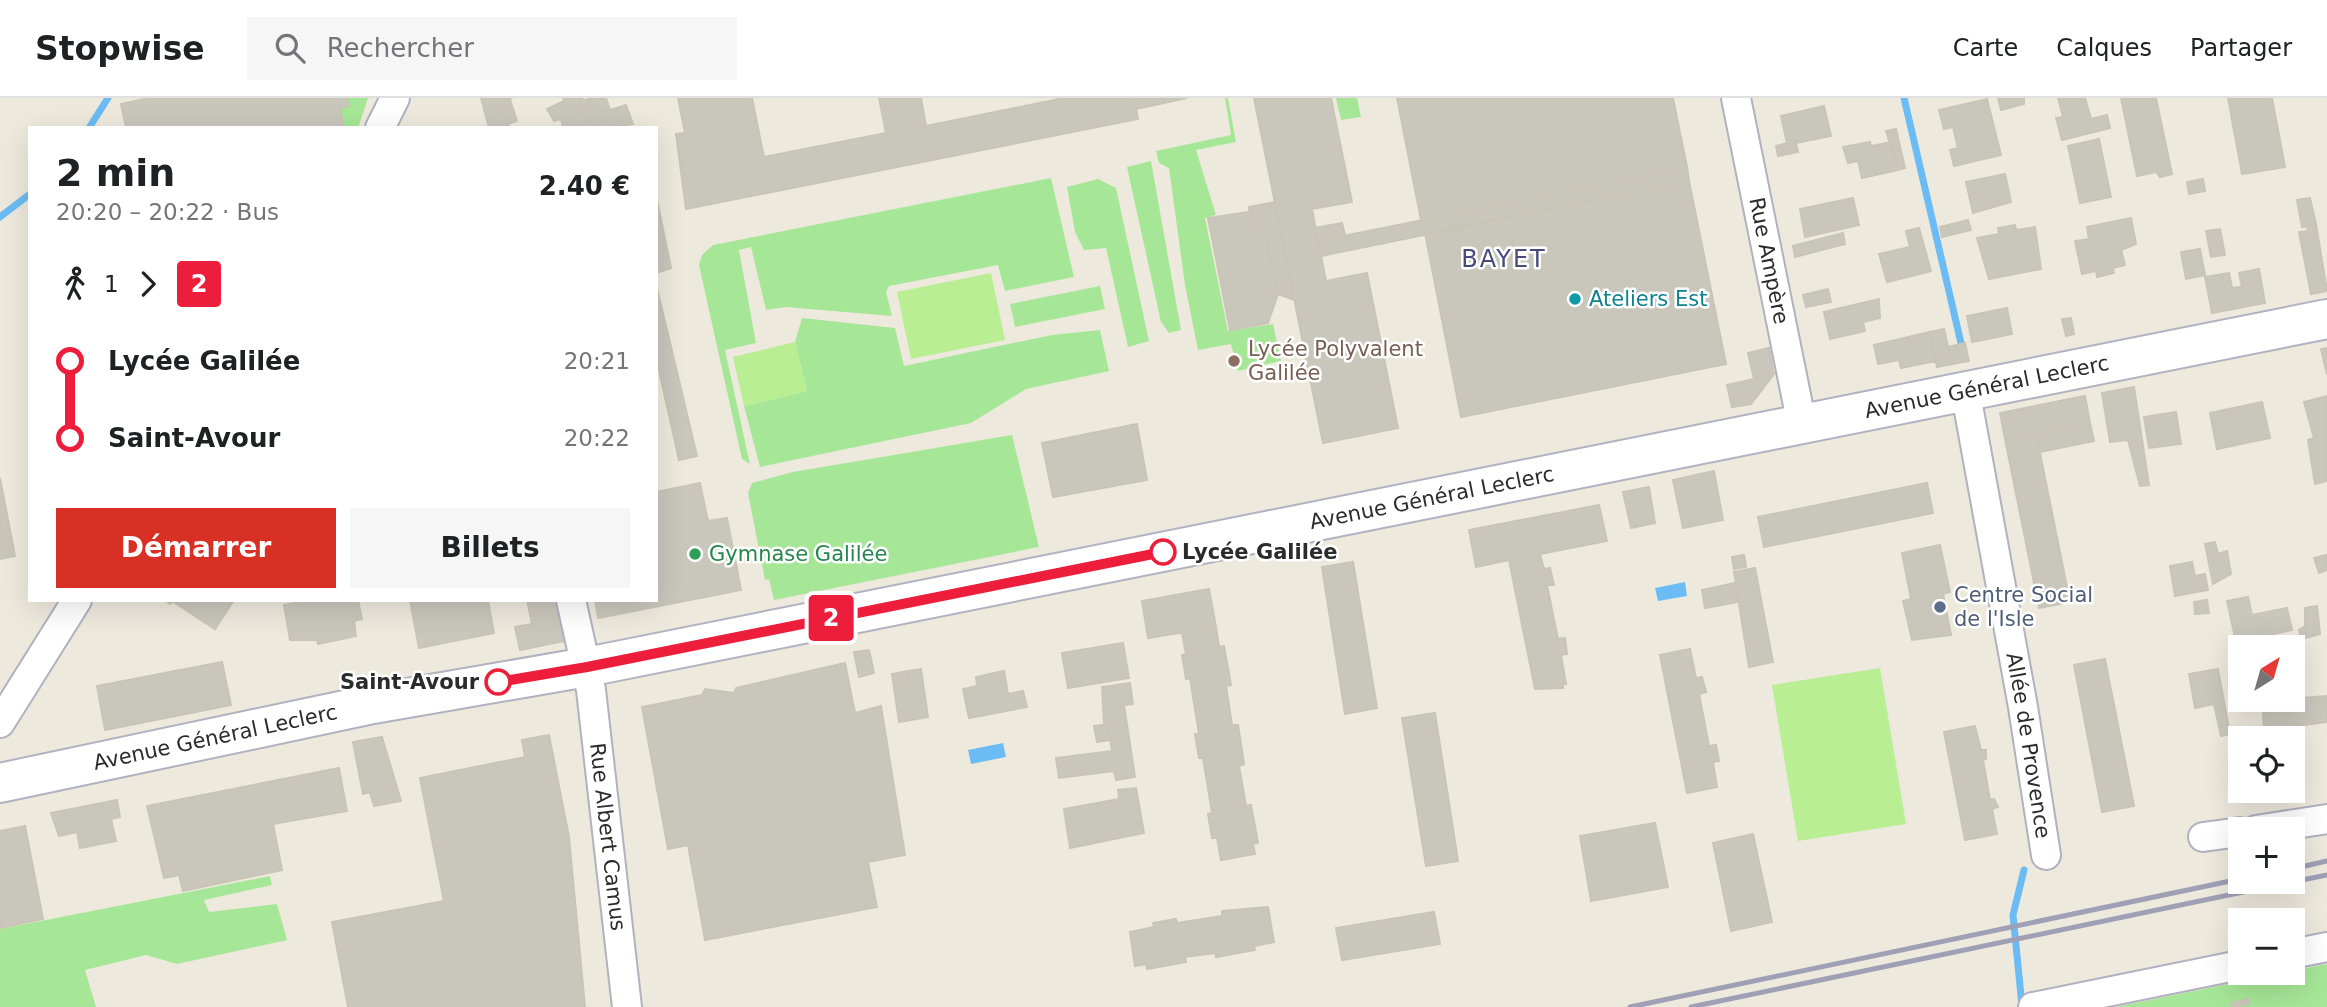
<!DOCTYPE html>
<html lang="fr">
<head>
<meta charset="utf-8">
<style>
	:root { --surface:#fff; --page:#f6f6f6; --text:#202124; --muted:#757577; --line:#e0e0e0; --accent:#d93025 }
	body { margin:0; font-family:"DejaVu Sans",sans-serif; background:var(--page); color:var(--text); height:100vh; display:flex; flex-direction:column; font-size:26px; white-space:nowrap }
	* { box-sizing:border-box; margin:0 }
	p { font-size:23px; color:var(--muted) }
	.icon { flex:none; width:38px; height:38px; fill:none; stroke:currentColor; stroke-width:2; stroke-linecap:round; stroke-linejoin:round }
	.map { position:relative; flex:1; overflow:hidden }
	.details { position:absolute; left:28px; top:28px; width:630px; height:476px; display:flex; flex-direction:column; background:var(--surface); border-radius:0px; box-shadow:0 7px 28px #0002 }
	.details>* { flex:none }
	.badge { padding:0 14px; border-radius:5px; font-size:24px; line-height:46px }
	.needle { width:46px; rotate:37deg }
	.tools { position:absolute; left:2228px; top:537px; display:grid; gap:14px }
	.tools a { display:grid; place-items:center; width:77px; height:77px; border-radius:0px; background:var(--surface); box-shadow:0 7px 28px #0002; font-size:35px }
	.map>.badge { position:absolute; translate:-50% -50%; box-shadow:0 0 0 4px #fff }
	.legs { display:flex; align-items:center; gap:10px; height:77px; padding:0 28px; font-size:23px }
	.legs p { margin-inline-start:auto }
	.overview { display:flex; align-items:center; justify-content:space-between; height:119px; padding:0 28px }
	h1 { font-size:38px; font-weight:700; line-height:52px }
	.action { display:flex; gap:14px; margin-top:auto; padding:14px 28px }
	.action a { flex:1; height:80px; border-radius:0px; background:var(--accent); color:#fff; font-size:28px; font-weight:700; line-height:80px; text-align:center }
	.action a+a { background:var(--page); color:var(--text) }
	ul { padding:0 28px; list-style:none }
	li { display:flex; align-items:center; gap:24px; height:77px; font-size:26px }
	li i { display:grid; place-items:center; width:10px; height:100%; margin:0 9px; background:currentColor }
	li i::after { content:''; width:18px; height:18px; margin:-9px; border:5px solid; border-radius:50%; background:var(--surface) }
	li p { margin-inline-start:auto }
	li:first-child i { background:linear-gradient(#0000 50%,currentColor 0) }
	li:last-child i { background:linear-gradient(currentColor 50%,#0000 0) }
	header { display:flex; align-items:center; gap:42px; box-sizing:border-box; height:98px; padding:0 35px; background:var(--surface); border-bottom:2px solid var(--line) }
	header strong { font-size:33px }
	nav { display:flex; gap:38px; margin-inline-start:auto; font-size:24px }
	.search { width:490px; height:63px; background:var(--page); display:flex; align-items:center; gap:18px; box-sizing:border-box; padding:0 24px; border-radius:0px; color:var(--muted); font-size:26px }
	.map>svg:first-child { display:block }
	.green { fill:#a6e797 }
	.pitch { fill:#baee92 }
	.water { fill:#6bbcf4 }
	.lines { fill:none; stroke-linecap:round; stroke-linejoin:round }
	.stream { stroke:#6bbcf4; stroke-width:7 }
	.building { fill:#c9c6bc; stroke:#c9c5b6; stroke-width:2 }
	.street-casing { stroke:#b1b1c0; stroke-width:32 }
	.secondary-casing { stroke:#b1b1c0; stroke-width:42 }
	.street { stroke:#fff; stroke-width:28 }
	.secondary { stroke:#fff; stroke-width:38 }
	.rail { stroke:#9f9fb6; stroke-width:5 }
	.line-1-casing { stroke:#fff; stroke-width:16 }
	.line-1 { stroke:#ed1e3c; stroke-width:10 }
	.culture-dot { fill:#0f9aa8; stroke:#fff; stroke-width:2.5 }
	.education-dot { fill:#8d6e63; stroke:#fff; stroke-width:2.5 }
	.stop-1-dot { fill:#fff; stroke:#ed1e3c; stroke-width:3.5 }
	.leisure-dot { fill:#2e9e5b; stroke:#fff; stroke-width:2.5 }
	.service-dot { fill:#5c6f8a; stroke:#fff; stroke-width:2.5 }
	.labels { text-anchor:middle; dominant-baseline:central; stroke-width:5; stroke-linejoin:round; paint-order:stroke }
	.street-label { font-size:21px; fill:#2b2b2b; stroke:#fff }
	.culture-label { font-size:21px; fill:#0d838f; stroke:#fff; text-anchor:start }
	.education-label { font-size:21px; fill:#785e54; stroke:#fff; text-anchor:start }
	.stop-label { font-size:21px; font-weight:bold; fill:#2b2b2b; stroke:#fff; text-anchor:start }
	.leisure-label { font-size:21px; fill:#27864d; stroke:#fff; text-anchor:start }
	.service-label { font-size:21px; fill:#4e5e75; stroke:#fff; text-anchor:start }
	.quarter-label { font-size:24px; letter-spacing:2px; fill:#494b7e; stroke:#fff }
</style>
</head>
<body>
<header>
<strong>Stopwise</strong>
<div class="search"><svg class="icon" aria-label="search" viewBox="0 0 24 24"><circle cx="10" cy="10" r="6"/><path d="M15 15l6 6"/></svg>Rechercher</div>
<nav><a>Carte</a><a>Calques</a><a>Partager</a></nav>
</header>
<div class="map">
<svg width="2327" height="909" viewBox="0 0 2327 909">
	<rect width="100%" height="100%" fill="#eee9dd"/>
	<path class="green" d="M347,0H368L358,30H344L340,10L349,8Z
		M1225,0H1228L1236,44L1196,52L1216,117L1205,120L1228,233L1273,226L1281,263L1238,273L1231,246L1198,252L1185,187L1169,70L1159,65L1156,53L1231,37Z
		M1336,0H1357L1361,19L1341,22Z
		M1151,63L1181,232L1169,235L1161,224L1127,69Z
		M1051,80L1074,179L1005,193L998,167L889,188L886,194L892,218L786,209L766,212L751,149L739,152L756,245L725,252L750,366L742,361L699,167L702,157L713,147Z
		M1098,81L1116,90L1149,243L1128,249L1106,150L1084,152L1075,134L1067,89Z
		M1100,188L1105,211L1015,229L1010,206Z
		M802,220L895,230L904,268L1052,237L1100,232L1109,273L1026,291L971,325L760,369L744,308L807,293L795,244Z
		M1012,337L1039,449L774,502L769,481L765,482L748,395L752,385L793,374Z
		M270,778L272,787L204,802L209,814L277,806L287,842L177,866L146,857L85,872L96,909H0V831Z
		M2327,866V909H2115Z"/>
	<path class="pitch" d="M991,175L1005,242L911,261L897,194Z
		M795,244L807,293L744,308L733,259Z
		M1880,570L1906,726L1798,743L1772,587Z"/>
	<path class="water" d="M1685,484L1687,498L1658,503L1655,490Z
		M1003,645L1006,659L971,666L968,652Z"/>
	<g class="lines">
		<path class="stream" d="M1904,0L1961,245
			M89,30L108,0
			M0,119L30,96
			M2022,908L2013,817L2024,772"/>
	</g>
	<path class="building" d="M149,0H338L344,30H126L121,6Z
		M338,0H347L349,8L340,10Z
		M481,0H511L501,7L510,30H489Z
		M563,0H583L580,4L589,30H563L561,21L554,23L547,11L564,3Z
		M591,0H606L610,12L604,14L610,30H589L580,4Z
		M678,0H752L764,59L886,35L879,0H921L926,28L1064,0H1134L1138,21L686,111L676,36L685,35Z
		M1134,0H1187L1136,11Z
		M1254,0H1331L1352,104L1312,111L1321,158L1326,183L1367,175L1398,330L1323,345Z
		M1397,0H1673L1687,69L1421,122Z
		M1998,0H2024V6L2001,12Z
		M2058,0H2085L2091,21L2107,17L2110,30L2062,42L2056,20L2063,19Z
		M2121,0H2156L2172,76L2160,79L2156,74L2137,78Z
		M2228,0H2272L2285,69L2242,76Z
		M510,1L517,23L508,26L501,7Z
		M1987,1L2001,57L1954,68L1950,52L1958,50L1953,29L1944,31L1939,12Z
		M626,7L633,26L610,30L604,14Z
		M1824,8L1831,38L1796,45L1798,54L1778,58L1776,48L1787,45L1781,18Z
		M1896,31L1905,70L1898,72L1886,33Z
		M2099,41L2111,99L2080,105L2068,48Z
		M1870,44L1871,48L1892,44L1898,72L1862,80L1858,63L1848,65L1843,49Z
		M1687,69L1689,83L1321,158L1318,143Z
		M2005,76L2011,104L1973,115L1966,84Z
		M2203,81L2205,93L2189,96L2187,84Z
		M1689,83L1726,266L1461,319L1425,135Z
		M1853,100L1859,127L1805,139L1800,111Z
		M2310,100L2316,126L2302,129L2297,102Z
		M657,102L671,170L656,175V102Z
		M1275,104L1294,202L1278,196L1265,136L1250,116L1249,109Z
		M1248,114L1265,136L1278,196L1268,225L1230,232L1208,120Z
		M2131,120L2136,146L2121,152L2125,167L2113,170L2114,175L2097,179L2096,173L2082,176L2075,143L2089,141L2087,129Z
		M1968,122L1971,132L1942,139L1940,129Z
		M1342,125L1345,137L1318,143L1315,130Z
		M2316,126L2327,193L2311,196L2299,134L2308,133L2307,128Z
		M2015,127L2016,132L2035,129L2041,171L1989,181L1977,140L1999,136L1998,130Z
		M1919,130L1931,173L1887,184L1879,156L1910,149L1906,133Z
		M2220,131L2225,157L2211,159L2206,133Z
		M1843,135L1845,146L1795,159L1793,148Z
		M2200,151L2205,177L2186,181L2181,154Z
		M2259,171L2265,205L2212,215L2205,179L2229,175L2232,190L2242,189L2239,175Z
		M656,186L697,358L679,362L656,259Z
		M1828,191L1831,204L1806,209L1803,197Z
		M1879,201L1880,220L1863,224L1865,233L1830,241L1824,214Z
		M2007,210L2012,236L1972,244L1967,218Z
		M2071,220L2074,236L2066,238L2062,221Z
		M1944,231L1952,266L1937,269L1930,234Z
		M1930,234L1936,263L1901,270L1899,262L1878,266L1874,247Z
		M1965,245L1969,263L1952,266L1948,249Z
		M1769,250L1774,276L1751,306L1732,309L1727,287L1754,281L1748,255Z
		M2327,250V276L2321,251Z
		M2134,289L2149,387L2140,388L2128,342L2110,344L2102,295Z
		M2085,298L2090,325L2005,341L2000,315Z
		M2327,298V383L2315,386L2308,342L2314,340L2304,304Z
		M2262,304L2270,340L2217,351L2210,315Z
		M2176,314L2181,346L2149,350L2144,319Z
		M2090,325L2094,343L2040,354L2036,335Z
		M1137,326L1147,382L1053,399L1042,345Z
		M2036,335L2070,504L2039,510L2005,341Z
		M1714,373L1723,422L1683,430L1673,382Z
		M0,380L15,458L0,461Z
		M700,385L708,423L727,420L741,492L598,520L595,502H656V394Z
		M1927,385L1933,415L1764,449L1758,419Z
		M1649,389L1655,425L1631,430L1623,394Z
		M1599,407L1607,443L1540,456L1544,471L1550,470L1554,487H1547L1558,541L1565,540L1567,556L1561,557L1566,586H1563V590L1535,591L1509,462L1476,469L1469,432Z
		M2215,444L2218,456L2227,453L2231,476L2213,486L2205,446Z
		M1940,447L1950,494L1943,496L1951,537L1912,542L1903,503L1911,501L1902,455Z
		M1744,457L1746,469L1734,471L1732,459Z
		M2326,457L2327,472L2319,475L2314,460Z
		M1353,464L1377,610L1345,616L1322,469Z
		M2192,464L2195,478L2205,476L2208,492L2175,498L2170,468Z
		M1755,470L1773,564L1749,569L1734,474Z
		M1735,485L1738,504L1705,510L1702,492Z
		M1209,491L1216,529L1148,540L1142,503Z
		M2248,499L2252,517L2287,510L2292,532L2236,544L2227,503Z
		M165,502H234L215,531L172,503L170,506Z
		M309,502H358L362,521L354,523L356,538L318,546L317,542H290L284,507Z
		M410,502H488L494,535L419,550Z
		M527,502H561L569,542L520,552L515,529L532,526Z
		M2207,502L2209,515L2195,516L2194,504Z
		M2317,508L2320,536L2301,541L2299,532L2305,528V510Z
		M1216,529L1219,549L1224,548L1231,587L1226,588L1232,627H1238L1244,666L1239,668L1246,708L1251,707L1258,745L1253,746L1255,756L1221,762L1217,740H1212L1208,716L1212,715L1203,660H1199L1195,636H1199L1190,580L1186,581L1182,557L1186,556L1182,535Z
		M1123,545L1129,580L1068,590L1062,555Z
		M1690,551L1696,580L1702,579L1706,594L1699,596L1709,648L1716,647L1719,663L1713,664L1717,689L1687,695L1660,557Z
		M869,552L874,575L859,579L854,554Z
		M2105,561L2134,708L2102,714L2074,567Z
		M222,564L231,607L105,632L97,588Z
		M845,565L855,615L881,608L905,757L868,764L877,809L705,842L688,747L668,751L642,609L702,597L705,591L734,595L736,590Z
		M921,571L928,619L899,624L894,590L910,588L908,573Z
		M2218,571L2230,636L2221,638L2214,606L2195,610L2189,576Z
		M908,573L910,588L894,590L892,576Z
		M1004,573L1008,596L1023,593L1027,609L969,620L963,591L977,588L976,579Z
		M1130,585L1133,606L1124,607L1135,679L1116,682L1114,673L1059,680L1056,660L1112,653L1108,626H1104L1102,589Z
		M2327,598V624L2264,632L2262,603Z
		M1435,615L1458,763L1426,768L1402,620Z
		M1108,626L1110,642L1097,644L1094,628Z
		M1975,628L1981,652H1986V661L1983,662L1990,702L1994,701L1998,709L1992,711L1997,736L1965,742L1944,634Z
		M549,637L569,739L585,909H348L332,824L444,803L420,680L525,659L522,642Z
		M382,639L401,703L374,708L370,694L363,696L353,644Z
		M339,670L347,713L273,726L282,772L183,793L179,777L164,780L147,708Z
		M1136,690L1144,735L1070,750L1064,711L1119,701L1118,692Z
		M117,702L120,719L111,721L116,743L80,750L77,734L59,738L51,715Z
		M1655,725L1668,789L1591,803L1580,738Z
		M25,728L43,821L0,830V733Z
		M1753,736L1772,824L1731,833L1713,745Z
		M1268,809L1274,844L1254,848L1255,852L1216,859L1215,855L1185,859L1186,864L1147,871L1146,866L1135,868L1130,834L1154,829L1153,825L1176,821L1177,825L1222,818V813Z
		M1434,814L1440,846L1342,862L1336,830Z
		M2248,901L2249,906L2232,909L2231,905Z"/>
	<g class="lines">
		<defs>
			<g id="street">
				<path id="s1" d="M1736,0L1802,327"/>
				<path d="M380,30L395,0"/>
				<path id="s2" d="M1965,291L2023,609L2046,757"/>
				<path id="s3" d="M571,502L591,592L627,909"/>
				<path d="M0,625L77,502"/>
				<path d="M2256,732L2327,721"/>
				<path d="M2203,739L2240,734"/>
				<path d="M2292,856L2327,849"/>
				<path d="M2033,909L2240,867"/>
			</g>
			<g id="secondary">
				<path id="s4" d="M0,685L373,606L587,569L2327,221"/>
			</g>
		</defs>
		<use href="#street" class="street-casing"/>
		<use href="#secondary" class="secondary-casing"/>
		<use href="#street" class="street"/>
		<use href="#secondary" class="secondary"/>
		<path class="rail" d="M2292,771L2327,763
			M2292,784L2327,777
			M1630,909L2240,781
			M1691,909L2291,784"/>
	</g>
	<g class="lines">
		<defs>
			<path id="line-1" d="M498,584L587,569L1163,454"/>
		</defs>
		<use href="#line-1" class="line-1-casing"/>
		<use href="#line-1" class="line-1"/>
	</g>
	<circle class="culture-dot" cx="1575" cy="201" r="7"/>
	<circle class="education-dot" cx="1234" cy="263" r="7"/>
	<g class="stop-1-dot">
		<circle cx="1163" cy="454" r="12"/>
		<circle cx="498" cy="584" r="12"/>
	</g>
	<circle class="leisure-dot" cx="695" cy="456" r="7"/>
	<circle class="service-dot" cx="1940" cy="509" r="7"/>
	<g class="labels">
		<g class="street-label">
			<text stroke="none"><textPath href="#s1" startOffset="166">Rue Ampère</textPath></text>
			<text stroke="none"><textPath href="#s4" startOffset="2026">Avenue Général Leclerc</textPath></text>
			<text stroke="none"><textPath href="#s4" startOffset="1460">Avenue Général Leclerc</textPath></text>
			<text stroke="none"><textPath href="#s4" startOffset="220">Avenue Général Leclerc</textPath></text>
			<text stroke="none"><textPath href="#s2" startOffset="362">Allée de Provence</textPath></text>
			<text stroke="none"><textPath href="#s3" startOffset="240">Rue Albert Camus</textPath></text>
		</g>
		<g class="culture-label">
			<text x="1589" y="201">Ateliers Est</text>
		</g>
		<g class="education-label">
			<text x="1248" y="251">Lycée Polyvalent<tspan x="1248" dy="24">Galilée</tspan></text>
		</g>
		<g class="stop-label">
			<text x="1182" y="454">Lycée Galilée</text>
			<text x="479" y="584" text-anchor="end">Saint-Avour</text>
		</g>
		<g class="leisure-label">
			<text x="709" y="456">Gymnase Galilée</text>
		</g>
		<g class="service-label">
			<text x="1954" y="497">Centre Social<tspan x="1954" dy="24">de l'Isle</tspan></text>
		</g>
		<g class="quarter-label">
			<text x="1504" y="161">BAYET</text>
		</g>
	</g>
</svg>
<div class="tools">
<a><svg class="needle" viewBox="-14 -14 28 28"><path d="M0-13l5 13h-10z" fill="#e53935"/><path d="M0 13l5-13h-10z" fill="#757577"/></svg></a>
<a><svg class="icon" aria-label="locate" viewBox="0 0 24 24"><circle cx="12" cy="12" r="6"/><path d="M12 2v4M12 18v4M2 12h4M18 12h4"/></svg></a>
<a>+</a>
<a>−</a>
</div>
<b class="badge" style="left:831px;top:520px;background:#ed1e3c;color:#fff">2</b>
<section class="details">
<div class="overview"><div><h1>2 min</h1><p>20:20 – 20:22 · Bus</p></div><b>2.40 €</b></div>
<div class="legs"><svg class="icon" aria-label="walk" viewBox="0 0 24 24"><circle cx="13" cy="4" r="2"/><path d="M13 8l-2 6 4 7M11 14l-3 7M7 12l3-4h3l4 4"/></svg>1<svg class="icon" aria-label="forward" viewBox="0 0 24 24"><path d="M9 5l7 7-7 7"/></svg><b class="badge" style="background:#ed1e3c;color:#fff">2</b></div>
<ul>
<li><i style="color:#ed1e3c"></i><b>Lycée Galilée</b><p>20:21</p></li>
<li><i style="color:#ed1e3c"></i><b>Saint-Avour</b><p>20:22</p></li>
</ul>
<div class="action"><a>Démarrer</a><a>Billets</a></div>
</section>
</div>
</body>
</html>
